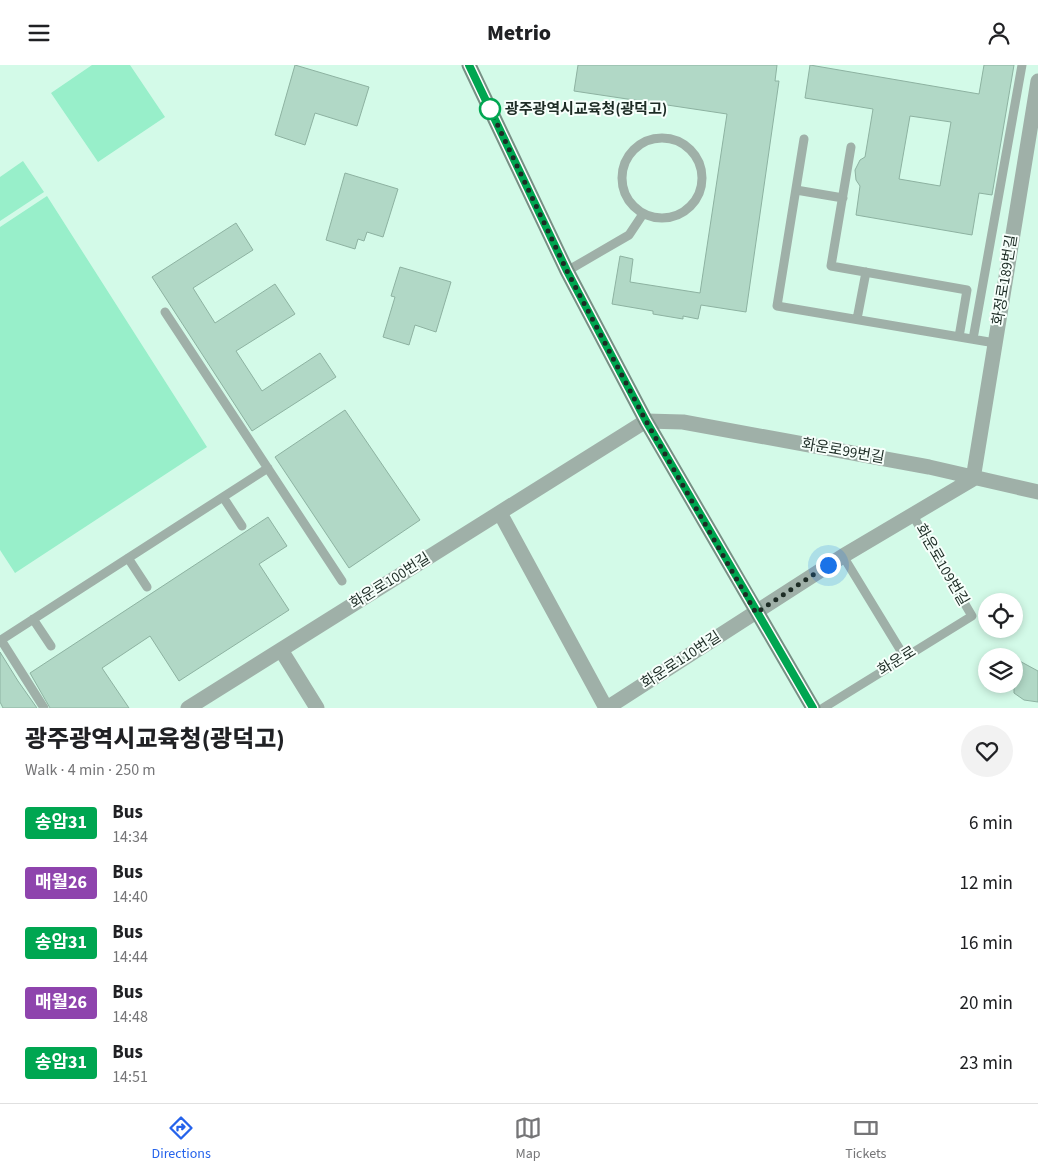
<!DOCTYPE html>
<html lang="en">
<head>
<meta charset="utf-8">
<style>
	:root { --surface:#fff; --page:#f2f2f2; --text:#202124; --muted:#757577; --line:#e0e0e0; --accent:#2563eb }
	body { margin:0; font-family:"Source Sans 3","Noto Sans KR",sans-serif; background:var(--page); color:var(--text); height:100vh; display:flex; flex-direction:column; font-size:19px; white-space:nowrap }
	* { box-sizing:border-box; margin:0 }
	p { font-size:16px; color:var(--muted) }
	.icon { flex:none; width:28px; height:28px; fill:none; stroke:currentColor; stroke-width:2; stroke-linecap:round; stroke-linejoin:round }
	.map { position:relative; height:643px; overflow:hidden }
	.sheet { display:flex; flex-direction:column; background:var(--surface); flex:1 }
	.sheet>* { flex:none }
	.badge { padding:0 10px; border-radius:4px; font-size:18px; line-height:32px }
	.buttons { position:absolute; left:978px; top:528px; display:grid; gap:10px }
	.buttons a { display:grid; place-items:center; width:45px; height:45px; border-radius:50%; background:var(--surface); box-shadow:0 2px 8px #0003; font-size:25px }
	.you { position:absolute; width:25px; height:25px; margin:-12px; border:4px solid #fff; border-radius:50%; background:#1a73e8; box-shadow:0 0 0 8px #1a73e833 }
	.map>.badge { position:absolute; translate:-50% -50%; box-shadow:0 0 0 2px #fff }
	.round { display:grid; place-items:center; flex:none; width:52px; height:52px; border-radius:26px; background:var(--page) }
	.headline { display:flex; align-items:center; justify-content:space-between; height:85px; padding:0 25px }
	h1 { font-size:24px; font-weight:800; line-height:38px }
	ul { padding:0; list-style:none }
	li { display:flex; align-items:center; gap:15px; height:60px; padding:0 25px }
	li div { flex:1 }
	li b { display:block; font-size:19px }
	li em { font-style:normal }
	li .badge { min-width:55px; font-weight:700; text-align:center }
	header { display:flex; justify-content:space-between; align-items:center; height:65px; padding:0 25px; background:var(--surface); font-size:22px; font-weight:800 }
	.menu { display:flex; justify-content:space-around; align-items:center; height:70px; border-top:1px solid var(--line); background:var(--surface); font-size:14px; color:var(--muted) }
	.menu a { display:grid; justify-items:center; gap:2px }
	.menu .on { color:var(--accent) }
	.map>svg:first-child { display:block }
	.green { fill:#98efca }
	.building { fill:#b1d8c6; stroke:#8db2a1; fill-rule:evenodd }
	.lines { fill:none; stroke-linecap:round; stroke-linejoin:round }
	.lane { stroke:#9fb0a8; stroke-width:9 }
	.street { stroke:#9fb0a8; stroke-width:15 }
	.secondary { stroke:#789085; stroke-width:15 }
	.line-casing { stroke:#fff; stroke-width:11 }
	.line { stroke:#00a651; stroke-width:8 }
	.walk { stroke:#1d2c25; stroke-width:5; stroke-dasharray:0 9 }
	.stop-dot { fill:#fff; stroke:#00a651; stroke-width:2.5 }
	.labels { text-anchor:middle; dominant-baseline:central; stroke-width:4; stroke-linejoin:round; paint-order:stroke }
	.stop-label { font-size:15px; font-weight:bold; fill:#1d2c25; stroke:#f7fffb; text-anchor:start }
	.street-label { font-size:15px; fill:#1d2c25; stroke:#f7fffb }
</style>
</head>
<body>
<header><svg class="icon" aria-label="menu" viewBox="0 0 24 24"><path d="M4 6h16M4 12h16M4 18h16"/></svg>Metrio<svg class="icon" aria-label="person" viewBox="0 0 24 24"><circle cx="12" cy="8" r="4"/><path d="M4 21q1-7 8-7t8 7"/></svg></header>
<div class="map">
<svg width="1038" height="643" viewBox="0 0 1038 643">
	<rect width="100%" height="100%" fill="#d3fae8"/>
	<path class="green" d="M92,0H130L165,52L98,97L51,28Z
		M23,96L44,127L0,156V112Z
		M47,131L207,382L15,508L0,485V162Z"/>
	<path class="building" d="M295,0L369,22L357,61L315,48L305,80L275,70Z
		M578,0H777L775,16H779L746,247L701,240L698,254L683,251V254L653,249V246L612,239L620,191L633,194L630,217L700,228L727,49L574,26Z
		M810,0L979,29L984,0H1014L992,130L979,128L972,170L856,150L860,121L856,115L855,105L860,95L865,92L873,44L805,33ZM910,51L951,57L940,121L899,114Z
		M345,108L398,124L383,172L367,167L364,176L358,174L355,184L326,175Z
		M236,158L253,185L193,223L215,258L275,219L295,249L236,286L262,326L320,288L336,312L252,366L152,212Z
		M400,202L451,217L436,267L415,260L409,280L383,272L395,232L391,231Z
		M345,345L420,455L349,503L275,392Z
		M268,452L287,481L259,499L289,545L179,616L150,571L102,603L129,643H50L30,608Z
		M0,587L18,616L37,643H3L0,637Z
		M1014,593L1038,606V637L1024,635L1014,628Z"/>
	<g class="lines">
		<path class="lane" d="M622 113a40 40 0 1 1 80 0a40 40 0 1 1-80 0Z
			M804,74L777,241L995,278
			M851,82L831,201L967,225L959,272
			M796,125L843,133
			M567,206L629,170L643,149
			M165,247L342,516
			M857,254L866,207
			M973,274L1022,0
			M223,432L242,461
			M843,491L904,591
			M128,493L147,522
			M33,554L51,581
			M44,643L1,575L268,403
			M823,643L972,551L912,449"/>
		<path class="street" d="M500,448L606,643
			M281,585L317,643
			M188,643L646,356L683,357L929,402L1038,427
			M607,643L843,491L973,414L1038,16"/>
		<path class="secondary" d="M469,0L567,206L646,356L813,643"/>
	</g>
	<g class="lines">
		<defs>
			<path id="line" d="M469,0L567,206L646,356L813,643"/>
		</defs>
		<use href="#line" class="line-casing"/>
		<use href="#line" class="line"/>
		<path class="walk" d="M490,44L567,206L646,356L756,548L828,500"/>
	</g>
	<circle class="stop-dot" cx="490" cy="44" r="10"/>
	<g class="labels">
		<g class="stop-label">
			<text x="505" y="44">광주광역시교육청(광덕고)</text>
		</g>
		<g class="street-label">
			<text transform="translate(1005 215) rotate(-81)">화정로189번길</text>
			<text transform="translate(843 386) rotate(10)">화운로99번길</text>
			<text transform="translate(942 500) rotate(60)">화운로109번길</text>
			<text transform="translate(390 516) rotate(-32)">화운로100번길</text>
			<text transform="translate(681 595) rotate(-33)">화운로110번길</text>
			<text transform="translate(897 596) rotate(-32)">화운로</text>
		</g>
	</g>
</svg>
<div class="buttons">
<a><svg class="icon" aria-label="locate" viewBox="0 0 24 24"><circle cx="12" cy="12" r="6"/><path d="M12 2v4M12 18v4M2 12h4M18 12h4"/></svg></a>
<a><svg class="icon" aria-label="layers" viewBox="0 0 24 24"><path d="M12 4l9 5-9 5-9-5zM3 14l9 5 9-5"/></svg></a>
</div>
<div class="you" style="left:828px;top:500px"></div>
</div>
<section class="sheet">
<div class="headline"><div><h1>광주광역시교육청(광덕고)</h1><p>Walk · 4 min · 250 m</p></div><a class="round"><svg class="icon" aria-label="heart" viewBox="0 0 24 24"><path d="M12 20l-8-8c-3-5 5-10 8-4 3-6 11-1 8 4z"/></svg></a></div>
<ul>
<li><span class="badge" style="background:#00a651;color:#fff">송암31</span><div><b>Bus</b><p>14:34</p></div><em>6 min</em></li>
<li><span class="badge" style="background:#8e44ad;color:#fff">매월26</span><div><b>Bus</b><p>14:40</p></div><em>12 min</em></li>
<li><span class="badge" style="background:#00a651;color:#fff">송암31</span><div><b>Bus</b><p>14:44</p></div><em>16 min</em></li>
<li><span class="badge" style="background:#8e44ad;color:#fff">매월26</span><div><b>Bus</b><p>14:48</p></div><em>20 min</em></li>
<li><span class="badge" style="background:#00a651;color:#fff">송암31</span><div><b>Bus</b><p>14:51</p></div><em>23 min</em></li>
</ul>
</section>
<nav class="menu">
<a class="on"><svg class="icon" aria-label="directions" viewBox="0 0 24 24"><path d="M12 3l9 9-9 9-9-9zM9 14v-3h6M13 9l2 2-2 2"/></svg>Directions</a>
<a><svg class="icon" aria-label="map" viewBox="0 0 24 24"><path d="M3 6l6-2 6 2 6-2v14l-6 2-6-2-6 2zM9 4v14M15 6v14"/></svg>Map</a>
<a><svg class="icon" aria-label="tickets" viewBox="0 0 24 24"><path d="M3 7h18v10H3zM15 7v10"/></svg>Tickets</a>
</nav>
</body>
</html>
